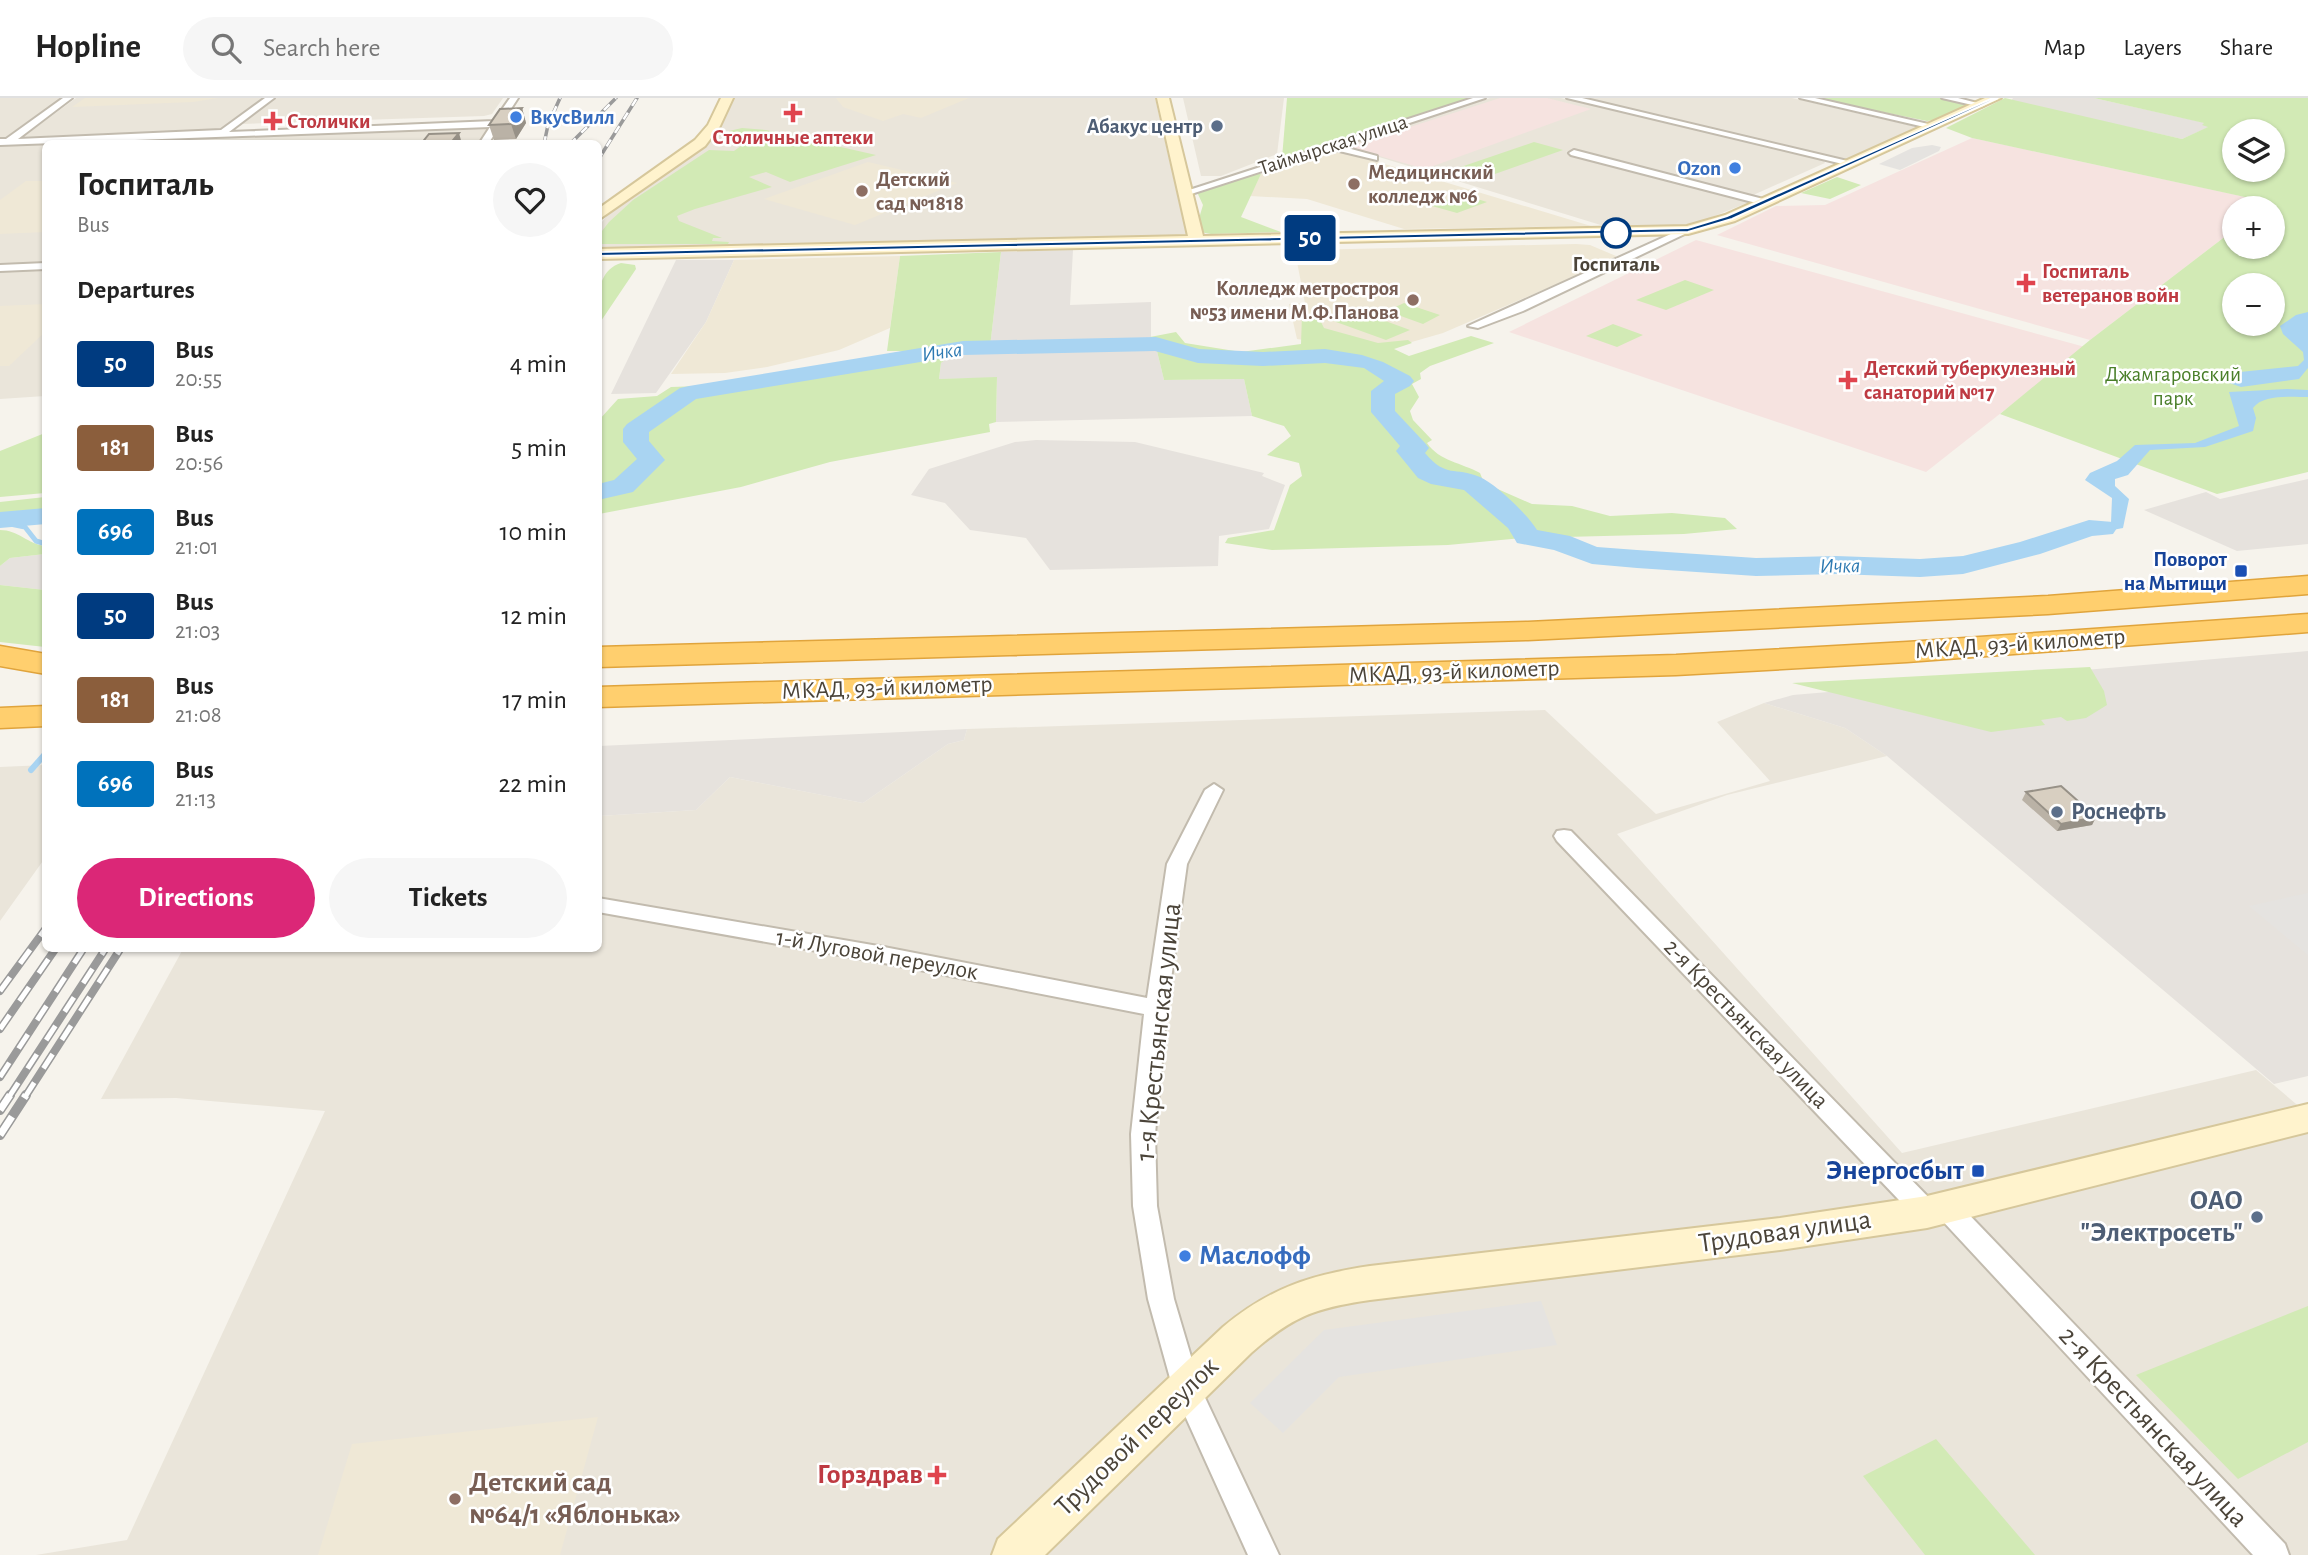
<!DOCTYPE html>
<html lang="en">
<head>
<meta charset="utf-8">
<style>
	:root { --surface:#fff; --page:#f6f6f6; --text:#222; --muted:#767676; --line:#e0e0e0; --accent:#db2777 }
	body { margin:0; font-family:"Alegreya Sans",sans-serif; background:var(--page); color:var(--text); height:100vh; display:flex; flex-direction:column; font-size:26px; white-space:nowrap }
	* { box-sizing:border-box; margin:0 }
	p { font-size:23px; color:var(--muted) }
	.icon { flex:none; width:38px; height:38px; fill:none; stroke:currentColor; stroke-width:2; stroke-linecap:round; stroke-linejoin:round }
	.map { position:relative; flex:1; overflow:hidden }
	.details { position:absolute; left:42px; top:42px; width:560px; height:812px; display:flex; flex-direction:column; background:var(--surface); border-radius:10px; box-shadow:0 2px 5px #0004 }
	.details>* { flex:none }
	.badge { padding:0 14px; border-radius:5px; font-size:24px; line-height:46px }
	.tools { position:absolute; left:2222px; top:21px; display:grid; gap:14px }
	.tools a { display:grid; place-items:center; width:63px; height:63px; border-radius:50%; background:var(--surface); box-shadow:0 2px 5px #0004; font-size:35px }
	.map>.badge { position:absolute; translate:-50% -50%; box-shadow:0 0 0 4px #fff }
	h2 { padding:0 35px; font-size:26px; line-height:63px }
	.round { display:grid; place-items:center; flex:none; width:74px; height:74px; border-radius:37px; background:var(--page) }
	.summary { display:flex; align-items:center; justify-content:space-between; height:119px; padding:0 35px }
	h1 { font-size:33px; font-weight:700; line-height:52px }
	.action { display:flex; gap:14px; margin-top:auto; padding:14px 35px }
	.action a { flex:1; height:80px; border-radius:42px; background:var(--accent); color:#fff; font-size:28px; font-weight:700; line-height:80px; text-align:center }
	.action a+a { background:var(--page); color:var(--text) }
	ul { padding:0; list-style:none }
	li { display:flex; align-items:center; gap:21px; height:84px; padding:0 35px }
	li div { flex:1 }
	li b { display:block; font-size:26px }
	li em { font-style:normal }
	li .badge { min-width:77px; font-weight:700; text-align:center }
	header { display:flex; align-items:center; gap:42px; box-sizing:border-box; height:98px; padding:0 35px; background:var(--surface); border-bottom:2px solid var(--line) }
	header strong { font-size:33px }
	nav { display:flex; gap:38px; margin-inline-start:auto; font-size:24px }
	.search { width:490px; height:63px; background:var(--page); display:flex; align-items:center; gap:18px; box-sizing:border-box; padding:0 24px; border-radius:38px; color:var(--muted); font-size:26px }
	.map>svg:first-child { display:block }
	.residential { fill:#eae5da }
	.industrial { fill:#e6e2dd }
	.education { fill:#efe8d6 }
	.medical { fill:#f6e3e0 }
	.green { fill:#d2eab5; fill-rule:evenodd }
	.parking { fill:#e5e3e0 }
	.water { fill:#a9d4f2 }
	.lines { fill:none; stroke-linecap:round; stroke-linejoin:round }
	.stream-far1 { stroke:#a9d4f2; stroke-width:5 }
	.stream { stroke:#a9d4f2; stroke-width:6 }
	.river { fill:#a9d4f2; fill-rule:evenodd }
	.street-casing { stroke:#c2bbae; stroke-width:4 }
	.secondary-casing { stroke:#d6c79b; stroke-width:4 }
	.highway-casing { stroke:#e0a43c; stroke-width:3 }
	.street { fill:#fff; fill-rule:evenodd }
	.secondary { fill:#fff3cd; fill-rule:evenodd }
	.highway { fill:#ffcf6e; fill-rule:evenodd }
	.rail-far2-casing { stroke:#9a9a9a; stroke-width:3.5 }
	.rail-far1-casing { stroke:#9a9a9a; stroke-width:8 }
	.rail-casing { stroke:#9a9a9a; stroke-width:10 }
	.rail-far2 { stroke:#fff; stroke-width:2.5; stroke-dasharray:8; stroke-linecap:butt }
	.rail-far1 { stroke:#fff; stroke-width:5; stroke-dasharray:17; stroke-linecap:butt }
	.rail { stroke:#fff; stroke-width:7; stroke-dasharray:22; stroke-linecap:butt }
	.wall { fill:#bab2a6 }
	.shaded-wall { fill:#979187 }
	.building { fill:#d8cfc1; stroke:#979187; stroke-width:2 }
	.line { fill:#003b80; stroke:#fff; stroke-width:2 }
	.health-dot { fill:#e0444e; stroke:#fff; stroke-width:2.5 }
	.shop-dot { fill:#3f7fe0; stroke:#fff; stroke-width:2.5 }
	.service-dot { fill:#5c6f8a; stroke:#fff; stroke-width:2.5 }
	.education-dot { fill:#8d6e63; stroke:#fff; stroke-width:2.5 }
	.stop-dot { fill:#fff; stroke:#003b80; stroke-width:3.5 }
	.transit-dot { fill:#1a4fb4; stroke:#fff; stroke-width:2.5 }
	.labels { text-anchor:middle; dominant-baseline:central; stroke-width:5; stroke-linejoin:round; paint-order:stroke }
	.far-shop-label { font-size:21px; font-weight:bold; fill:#366cbe; stroke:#fff; text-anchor:start }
	.far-health-label { font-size:21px; font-weight:bold; fill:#be3a42; stroke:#fff; text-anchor:start }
	.far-service-label { font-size:21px; font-weight:bold; fill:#4e5e75; stroke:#fff; text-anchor:end }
	.far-street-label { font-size:21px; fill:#4b4439; stroke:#fff }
	.far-education-label { font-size:21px; font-weight:bold; fill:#785e54; stroke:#fff; text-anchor:start }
	.far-stop-label { font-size:21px; font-weight:bold; fill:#4b4439; stroke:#fff }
	.far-water-label { font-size:21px; font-style:italic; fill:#2e7ab2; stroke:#fff }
	.far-park-label { font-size:21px; fill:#4a7f2a; stroke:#fff }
	.far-transit-label { font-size:21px; font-weight:bold; fill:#164399; stroke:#fff; text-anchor:end }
	.street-label { font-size:24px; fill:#4b4439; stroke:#fff }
	.service-label { font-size:24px; font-weight:bold; fill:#4e5e75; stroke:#fff; text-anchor:start }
	.near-street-label { font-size:28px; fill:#4b4439; stroke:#fff }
	.near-transit-label { font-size:28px; font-weight:bold; fill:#164399; stroke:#fff; text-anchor:end }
	.near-service-label { font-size:28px; font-weight:bold; fill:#4e5e75; stroke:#fff; text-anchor:end }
	.near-shop-label { font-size:28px; font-weight:bold; fill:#366cbe; stroke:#fff; text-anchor:start }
	.near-health-label { font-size:28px; font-weight:bold; fill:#be3a42; stroke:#fff; text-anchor:end }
	.near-education-label { font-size:28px; font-weight:bold; fill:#785e54; stroke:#fff; text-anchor:start }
</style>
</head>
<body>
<header>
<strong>Hopline</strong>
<div class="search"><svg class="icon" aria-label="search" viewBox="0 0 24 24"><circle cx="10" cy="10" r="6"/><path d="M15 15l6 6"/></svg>Search here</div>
<nav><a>Map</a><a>Layers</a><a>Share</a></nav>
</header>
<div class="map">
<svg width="2308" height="1457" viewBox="0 0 2308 1457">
	<rect width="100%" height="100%" fill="#f6f3ec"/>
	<path class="residential" d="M0,0H61L5,40H0Z
		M76,0H264L222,31L23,39Z
		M276,0H503L492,16L484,18L242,26Z
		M734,0H1155L1187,139L599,153L598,129L610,114L706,45L718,32Z
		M1183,0H1284L1277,56L1221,78H1201Z
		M1490,0H1561L1823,62L1825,65L1751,98L1571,52L1566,54L1752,103L1692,127L1617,132L1343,48Z
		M1576,0H1792L1917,29L1848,61H1840Z
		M480,29L488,30L478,46H46L45,164L0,166V47Z
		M45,172V298L0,301V174Z
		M1764,605L1845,630L1887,658L1727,697L1617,736L1902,1055L2256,972L2308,1016V1457H36L127,1442L325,1013L176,1000L101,1001L183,851L598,850L599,718L696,712L730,679L863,705L948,646L964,642L967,631L1545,612L1656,716L1770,683L1717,624Z
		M45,667V760L0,823V669Z"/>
	<path class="industrial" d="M2013,0H2094L2206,25L2209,29L2182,41L2011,3Z
		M1073,152L1070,207L1151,204V246L990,249L1001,154Z
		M676,162H734L706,224L656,295L611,296Z
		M1156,249L1164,282L1244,281L1252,318L996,324L997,280L939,281L941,265L952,256Z
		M1036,342L1135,344L1264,375L1262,378L1285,387L1269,431L1219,438L1218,468L1050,472L1026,440L970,432L945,405L911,397L929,371L1015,344Z
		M2308,381V446L2237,453L2144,412L2206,394L2220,401Z
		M45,456V492L0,487V468L10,460Z
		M2308,553V978L2274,986L1887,658L1845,630L1764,605L1793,597Z
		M967,631L964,642L948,646L863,705L730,679L696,712L599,718V648Z"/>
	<path class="education" d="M85,0H218L193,4L72,9Z
		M836,0H969L921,20L903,16L883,23L843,9Z
		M1338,53L1388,67L1591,128L1404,131L1307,101L1250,98L1261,76Z
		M868,64L957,85L855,127L764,101Z
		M26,83H45V134L0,136V102Z
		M1576,146L1590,147L1616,158L1615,161L1443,235L1377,254L1297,241L1289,206L1305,205L1297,164H1311L1307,152Z
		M900,158L890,230L839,252L767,269L725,275L671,276L706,224L734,162Z
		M45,206V234L9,268H0V208Z
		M598,1319L560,1457H318L352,1346Z"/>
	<path class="medical" d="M1500,0H1547L1591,11L1425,71L1348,49Z
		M1972,40L2269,104L2261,110H2235V131L2090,242L1717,137L1776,108L1825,107Z
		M1696,142L2085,249L1926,374L1509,234Z"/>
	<path class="green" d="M1287,0H1472L1282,60Z
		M1814,0H1943L1969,6L1939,21L1927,23Z
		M2005,0L2182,41L2208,29L2202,27L2204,25L2094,0H2308V374L2217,396L2000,316L2090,242L2235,131V149H2273V110H2261L2268,104L1972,40L1946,30ZM2235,33H2273V72H2235ZM2235,187H2273V226H2235Z
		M742,30L766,32L876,57L790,84L766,74L749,79L772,89L695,111L677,118L679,123L722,140H713L712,143L729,144L728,146H600L602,133L609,124L633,102L709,52L734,53L745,45L722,43L729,37V33Z
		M1534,44L1563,52L1478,82L1449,73Z
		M1253,76H1261L1241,119L1281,134L1211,136L1200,134V117L1203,107L1197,94Z
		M1837,79L1861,87L1830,101L1801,95Z
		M1461,96L1487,104L1457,115L1432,108Z
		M1001,154L990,249L1150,246V239L1176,234L1185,245L1241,254L1301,246L1302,217L1318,218L1324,230L1378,245L1408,242L1412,245L1394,251L1409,258L1471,238L1494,245L1430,268L1420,275L1421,281L1412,286L1419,299L1410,313L1413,322L1432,342L1427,345C1439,363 1462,365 1480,375L1484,385L1532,406L1572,408L1610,418L1672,415L1725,420L1737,431L1684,436L1522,440L1448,447L1272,452L1225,445L1228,440L1274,432L1290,387L1302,378L1299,365L1267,357L1291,338L1284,328L1252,318L1244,281L1164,282L1156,249L952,256L941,265L939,281L997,279L996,324L989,326L990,334L830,364L741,389L599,416V322L618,301L657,298L671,289L700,288L810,271L904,253H887L900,158Z
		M621,165L635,167L636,171L599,226C598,205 595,173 621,165Z
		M1685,182L1714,192L1666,212L1636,202Z
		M1404,205L1440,217L1423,226L1387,213Z
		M1350,210L1410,232L1386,242L1325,220Z
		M1613,226L1643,237L1617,249L1586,238Z
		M45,335V395L0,399V353Z
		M45,399V413L14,416L0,421V404Z
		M0,432C18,432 28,446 45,448V456L10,460L0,468Z
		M0,487L45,492V549L0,544Z
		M2090,569L2104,593L2107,607L2086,620L2067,623L2061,619L2041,622L2045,627L1991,634L1792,585Z
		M2308,1208V1344L2238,1381L2136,1277Z
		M1936,1341L2035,1457H1925L1863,1378Z"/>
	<path class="parking" d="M1932,47L1941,49L1939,53L1900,72L1879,66L1912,50Z
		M2308,795V857L2249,808Z
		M1541,1203L1557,1247L1339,1279L1283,1335L1250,1305L1324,1232Z"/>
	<path class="water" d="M2308,214V270L2299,281L2241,289L2218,281L2221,276L2298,268L2304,262L2303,254L2283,236L2280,228L2296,217Z
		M2287,291L2308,292V299C2291,299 2263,296 2253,310L2256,320L2253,333L2205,349L2150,352L2128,377L2115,381V388L2129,401L2123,430C2102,434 2081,436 2058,442L2053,439L2085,428H2105L2111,425L2112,400L2085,382L2090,375L2117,363L2135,347L2195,345L2239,328L2229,294Z"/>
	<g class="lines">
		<path class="stream-far1" d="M0,424L25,429L36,443L46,446"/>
		<path class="stream" d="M31,672L46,655"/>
		<path class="river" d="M1156,239L1199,251L1263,254L1325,251L1362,257L1383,264L1410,278L1414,283L1410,288L1395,296V313L1425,345L1429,350L1425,355C1447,381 1454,368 1480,379C1496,386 1528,417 1537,432L1570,438L1597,449L1637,452L1756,460L1836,458L1920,461L1963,458L2020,444L2089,422L2113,424L2117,430L2113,436L2092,438L2040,456L1963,476L1920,479L1836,476L1756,478L1637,470L1592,466L1554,452L1517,445L1508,430L1464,392L1431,386L1418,380L1396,353L1400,348L1371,314V293L1384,283L1364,270L1325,265L1263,268L1198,265L1155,253L963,257L696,301L649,334V343L665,362L633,394L598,402V386L614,382L637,361L623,344V331L627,326L680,290L689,288L963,243Z
			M46,410V426L0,430V414Z"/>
		<defs>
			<path id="street" d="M63,0H72L18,41L221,32L265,0H274L229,34L494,23L510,0H518L488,46H479L490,29L0,47V41H6Z
				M1473,0H1485L1340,48L1377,58V62L1331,51L1188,97L1180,95Z
				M1567,0H1582L1856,65L1851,68Z
				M1800,0H1815L1937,28L1933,31Z
				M1942,0H1958L1985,7L1981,9Z
				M1574,52L1767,102L1769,104L1764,107L1571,57L1569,55Z
				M1684,130L1693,132L1523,213L1478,230L1468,228Z
				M46,165V171L0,173V167Z
				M1214,686L1223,692L1187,766L1167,910L1155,1036L1157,1108L1174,1201L1200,1289L1279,1457H1248L1173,1291L1148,1201L1133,1108L1131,1036L1144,916L884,865L598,814V800L884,849L1147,900L1167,766L1205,692Z
				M1564,732L1571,733L1935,1106L1946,1099L1955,1102L2285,1446L2289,1457H2253L1938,1118L1927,1125L1918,1122L1557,743L1554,738L1557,733Z"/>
			<path id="secondary" d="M721,0H733L720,28L705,48L598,122V111L695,42L708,27Z
				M1157,0H1169L1203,138L1687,128L1725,117L1985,0H2001L1735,123L1688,136L598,161V151L1188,138Z
				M2308,1006V1034L1927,1130L1780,1152L1370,1202C1315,1210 1293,1218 1251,1255L1045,1457H992L998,1441L1223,1229C1270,1190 1310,1177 1370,1168L1780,1120L1927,1098Z"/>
			<path id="highway" d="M2308,478V496L2048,516L1528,542L598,569V549L1528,524L2048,498Z
				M2308,516V534L1907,564L1676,577L598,609V589L1676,557L1907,544Z
				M0,548L46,556V576L0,568Z
				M46,608V628L0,630V610Z"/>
		</defs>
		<use href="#street" class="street-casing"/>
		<use href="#secondary" class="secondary-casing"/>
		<use href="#highway" class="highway-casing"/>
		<use href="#street" class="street"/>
		<use href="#secondary" class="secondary"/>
		<use href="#highway" class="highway"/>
		<defs>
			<path id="rail-far2" d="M544,46L548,27L560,0
				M570,46L616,0
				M598,62L637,0"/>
			<path id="rail-far1" d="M0,893L46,830
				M0,931L56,850
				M0,979L84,850
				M9,999L106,850
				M25,999L121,850"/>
			<path id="rail" d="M0,1012L10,997
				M0,1037L26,997"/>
		</defs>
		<use href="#rail-far2" class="rail-far2-casing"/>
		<use href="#rail-far1" class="rail-far1-casing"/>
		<use href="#rail" class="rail-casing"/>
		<use href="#rail-far2" class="rail-far2"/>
		<use href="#rail-far1" class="rail-far1"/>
		<use href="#rail" class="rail"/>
	</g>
	<path class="wall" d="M522,10L526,25L516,41L494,42L489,27Z
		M2026,694L2096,719L2092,727L2057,733L2022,702Z"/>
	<path class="shaded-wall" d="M522,10L526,25L516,41L511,26Z
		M459,35L462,46H450Z
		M2096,719L2092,727L2057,733L2061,726Z"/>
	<path class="building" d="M522,10L511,26L489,27L500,11Z
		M459,35L450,46H421L429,36Z
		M2061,688L2096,719L2061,726L2026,694Z"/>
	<path class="line" d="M1993,0H1998L1732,121L1688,134L598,158L595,156L598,154L1688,130L1727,118Z"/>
	<g class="health-dot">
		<path d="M789.5 4.5h7v7h7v7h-7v7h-7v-7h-7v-7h7z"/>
		<path d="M269.5 12.5h7v7h7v7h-7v7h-7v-7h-7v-7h7z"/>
		<path d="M2022.5 174.5h7v7h7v7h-7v7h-7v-7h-7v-7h7z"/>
		<path d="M1844.5 271.5h7v7h7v7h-7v7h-7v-7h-7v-7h7z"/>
		<path d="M933.5 1366.5h7v7h7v7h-7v7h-7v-7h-7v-7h7z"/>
	</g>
	<g class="shop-dot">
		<circle cx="516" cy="19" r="7"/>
		<circle cx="1735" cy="70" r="7"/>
		<circle cx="1185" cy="1158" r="7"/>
	</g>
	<g class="service-dot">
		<circle cx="1217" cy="28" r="7"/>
		<circle cx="2057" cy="714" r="7"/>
		<circle cx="2257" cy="1119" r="7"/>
	</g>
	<g class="education-dot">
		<circle cx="1354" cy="86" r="7"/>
		<circle cx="862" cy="93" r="7"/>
		<circle cx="1413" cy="202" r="7"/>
		<circle cx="455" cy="1401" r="7"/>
	</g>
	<circle class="stop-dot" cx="1616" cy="135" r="14"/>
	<g class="transit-dot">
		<rect x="2234" y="466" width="14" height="14" rx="3.5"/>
		<rect x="1971" y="1066" width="14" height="14" rx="3.5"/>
	</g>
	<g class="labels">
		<g class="far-shop-label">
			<text x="530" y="19">ВкусВилл</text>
			<text x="1721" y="70" text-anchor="end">Ozon</text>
		</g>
		<g class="far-health-label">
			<text x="287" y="23">Столички</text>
			<text x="793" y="39" text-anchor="middle">Столичные аптеки</text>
			<text x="2042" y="173">Госпиталь<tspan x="2042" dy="24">ветеранов войн</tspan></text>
			<text x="1864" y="270">Детский туберкулезный<tspan x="1864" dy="24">санаторий №17</tspan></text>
		</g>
		<g class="far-service-label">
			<text x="1203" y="28">Абакус центр</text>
		</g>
		<g class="far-street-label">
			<text transform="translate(1333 47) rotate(-18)">Таймырская улица</text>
		</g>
		<g class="far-education-label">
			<text x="1368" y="74">Медицинский<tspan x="1368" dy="24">колледж №6</tspan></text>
			<text x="876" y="81">Детский<tspan x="876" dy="24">сад №1818</tspan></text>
			<text x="1399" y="190" text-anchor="end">Колледж метростроя<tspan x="1399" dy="24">№53 имени М.Ф.Панова</tspan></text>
		</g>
		<g class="far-stop-label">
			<text x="1616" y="166">Госпиталь</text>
		</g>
		<g class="far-water-label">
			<text transform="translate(942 254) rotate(-8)">Ичка</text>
			<text transform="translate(1840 468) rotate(-1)">Ичка</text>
		</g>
		<g class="far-park-label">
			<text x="2173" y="276">Джамгаровский<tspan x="2173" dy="24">парк</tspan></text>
		</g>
		<g class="far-transit-label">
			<text x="2227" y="461">Поворот<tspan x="2227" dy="24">на Мытищи</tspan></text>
		</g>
		<g class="street-label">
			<text transform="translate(2020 546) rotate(-4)">МКАД, 93-й километр</text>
			<text transform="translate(1454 574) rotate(-2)">МКАД, 93-й километр</text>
			<text transform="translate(887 590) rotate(-2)">МКАД, 93-й километр</text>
			<text transform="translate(877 857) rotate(10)">1-й Луговой переулок</text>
			<text transform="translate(1746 926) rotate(46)">2-я Крестьянская улица</text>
		</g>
		<g class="service-label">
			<text x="2071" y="714">Роснефть</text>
		</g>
		<g class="near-street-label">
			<text transform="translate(1159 934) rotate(-84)">1-я Крестьянская улица</text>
			<text transform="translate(1785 1134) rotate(-8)">Трудовая улица</text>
			<text transform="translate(2153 1329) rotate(47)">2-я Крестьянская улица</text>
			<text transform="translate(1137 1339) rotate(-44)">Трудовой переулок</text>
		</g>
		<g class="near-transit-label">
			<text x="1964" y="1073">Энергосбыт</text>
		</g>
		<g class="near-service-label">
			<text x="2243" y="1103">ОАО<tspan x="2243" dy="32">"Электросеть"</tspan></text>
		</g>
		<g class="near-shop-label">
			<text x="1199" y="1158">Маслофф</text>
		</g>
		<g class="near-health-label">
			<text x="923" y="1377">Горздрав</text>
		</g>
		<g class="near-education-label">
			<text x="469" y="1385">Детский сад<tspan x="469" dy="32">№64/1 «Яблонька»</tspan></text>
		</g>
	</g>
</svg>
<div class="tools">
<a><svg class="icon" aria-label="layers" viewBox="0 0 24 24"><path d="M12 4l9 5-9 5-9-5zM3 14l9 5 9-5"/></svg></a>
<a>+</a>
<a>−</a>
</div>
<b class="badge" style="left:1310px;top:140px;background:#003b80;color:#fff">50</b>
<section class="details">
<div class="summary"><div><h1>Госпиталь</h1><p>Bus</p></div><a class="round"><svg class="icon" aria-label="heart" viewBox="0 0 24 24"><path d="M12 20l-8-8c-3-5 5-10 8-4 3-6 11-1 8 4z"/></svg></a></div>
<h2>Departures</h2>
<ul>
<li><span class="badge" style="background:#003b80;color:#fff">50</span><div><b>Bus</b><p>20:55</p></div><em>4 min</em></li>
<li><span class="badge" style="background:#8b5e3c;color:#fff">181</span><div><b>Bus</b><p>20:56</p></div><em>5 min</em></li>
<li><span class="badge" style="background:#0072bc;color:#fff">696</span><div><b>Bus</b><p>21:01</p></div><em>10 min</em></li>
<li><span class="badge" style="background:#003b80;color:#fff">50</span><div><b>Bus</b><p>21:03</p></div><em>12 min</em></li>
<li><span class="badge" style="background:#8b5e3c;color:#fff">181</span><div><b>Bus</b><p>21:08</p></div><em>17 min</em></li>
<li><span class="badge" style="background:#0072bc;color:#fff">696</span><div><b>Bus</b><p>21:13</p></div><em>22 min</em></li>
</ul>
<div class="action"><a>Directions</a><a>Tickets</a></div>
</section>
</div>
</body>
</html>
